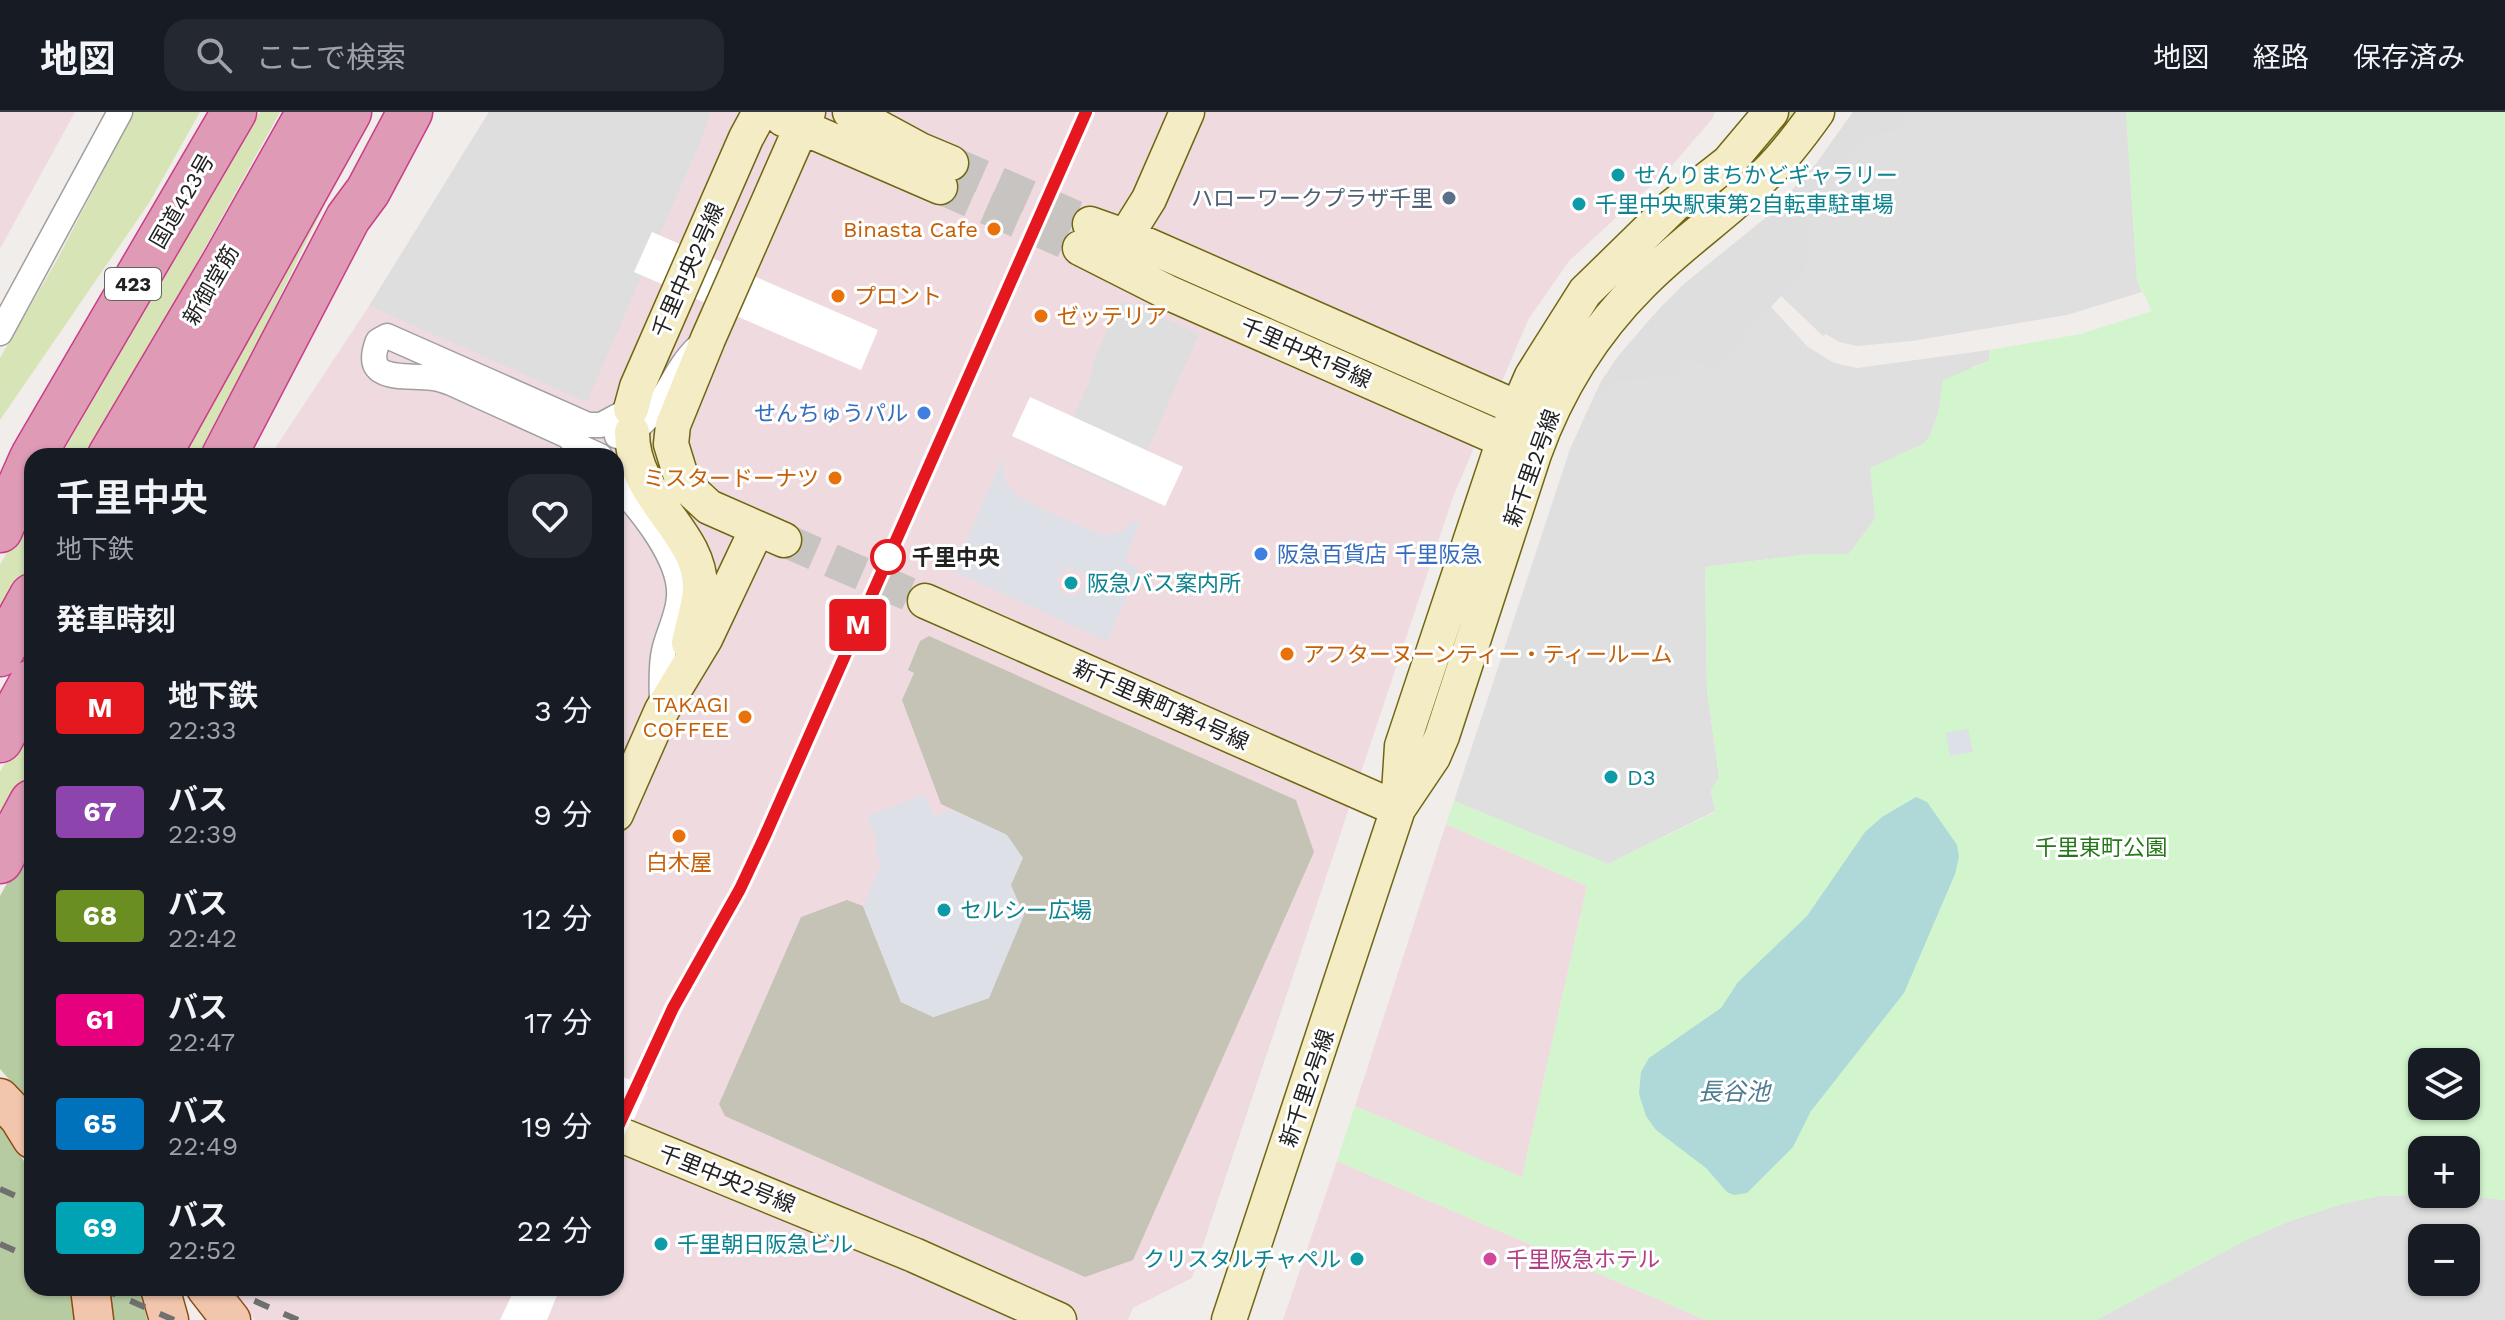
<!DOCTYPE html>
<html lang="ja">
<head>
<meta charset="utf-8">
<style>
	:root { --surface:#171b24; --page:#242831; --text:#f1f3f6; --muted:#9ea1a6; --line:#363941 }
	body { margin:0; font-family:"Work Sans","Noto Sans JP",sans-serif; background:var(--page); color:var(--text); height:100vh; display:flex; flex-direction:column; font-size:30px; white-space:nowrap }
	* { box-sizing:border-box; margin:0 }
	p { font-size:26px; color:var(--muted) }
	.icon { flex:none; width:44px; height:44px; fill:none; stroke:currentColor; stroke-width:2; stroke-linecap:round; stroke-linejoin:round }
	.map { position:relative; flex:1; overflow:hidden }
	.details { position:absolute; left:24px; top:336px; width:600px; height:848px; display:flex; flex-direction:column; background:var(--surface); border-radius:24px; box-shadow:0 2px 6px #0004 }
	.details>* { flex:none }
	.badge { padding:0 16px; border-radius:6px; font-size:28px; line-height:52px }
	.fabs { position:absolute; left:2408px; top:936px; display:grid; gap:16px }
	.fabs a { display:grid; place-items:center; width:72px; height:72px; border-radius:16px; background:var(--surface); box-shadow:0 2px 6px #0004; font-size:40px }
	.map>.badge { position:absolute; translate:-50% -50%; box-shadow:0 0 0 4px #fff }
	h2 { padding:0 32px; font-size:30px; line-height:72px }
	.round { display:grid; place-items:center; flex:none; width:84px; height:84px; border-radius:24px; background:var(--page) }
	.summary { display:flex; align-items:center; justify-content:space-between; height:136px; padding:0 32px }
	h1 { font-size:38px; font-weight:600; line-height:60px }
	ul { padding:0; list-style:none }
	li { display:flex; align-items:center; gap:24px; height:104px; padding:0 32px }
	li div { flex:1 }
	li b { display:block; font-size:30px }
	li em { font-style:normal }
	li .badge { min-width:88px; font-weight:700; text-align:center }
	header { display:flex; align-items:center; gap:48px; box-sizing:border-box; height:112px; padding:0 40px; background:var(--surface); border-bottom:2px solid var(--line) }
	header strong { font-size:38px }
	nav { display:flex; gap:44px; margin-inline-start:auto; font-size:28px }
	.search { width:560px; height:72px; background:var(--page); display:flex; align-items:center; gap:20px; box-sizing:border-box; padding:0 28px; border-radius:24px; color:var(--muted); font-size:30px }
	.map>svg:first-child { display:block }
	.residential { fill:#e0dfdf; fill-rule:evenodd }
	.commercial { fill:#efdbdf }
	.construction { fill:#c5c2b6 }
	.grass { fill:#d7e4b6 }
	.forest { fill:#b7cba3 }
	.park { fill:#d2f5cd; fill-rule:evenodd }
	.parking { fill:#dedede }
	.plaza { fill:#dee0e7; fill-rule:evenodd }
	.water { fill:#afd8d9 }
	.pier { fill:#fff }
	.lines { fill:none; stroke-linecap:round; stroke-linejoin:round }
	.secondary-tunnel { stroke:#c8c4c2; stroke-width:34; stroke-dasharray:34 17; stroke-linecap:butt }
	.street-casing { stroke:#9f9f9f; stroke-width:27 }
	.secondary-casing { stroke:#706612; stroke-width:37 }
	.primary-casing { stroke:#8e4b11; stroke-width:41 }
	.highway-casing { stroke:#c93d8a; stroke-width:47 }
	.street { stroke:#fff; stroke-width:24 }
	.secondary { stroke:#f4ecc5; stroke-width:34 }
	.primary { stroke:#f2c6ad; stroke-width:38 }
	.highway { stroke:#df9bb6; stroke-width:44 }
	.rail { stroke:#707070; stroke-width:6; stroke-dasharray:16 16; stroke-linecap:butt }
	.line-casing { stroke:#fff; stroke-width:18 }
	.line { stroke:#e5171f; stroke-width:12 }
	.culture-dot { fill:#0f9aa8; stroke:#fff; stroke-width:3 }
	.service-dot { fill:#5c6f8a; stroke:#fff; stroke-width:3 }
	.food-dot { fill:#e8710a; stroke:#fff; stroke-width:3 }
	.shop-dot { fill:#3f7fe0; stroke:#fff; stroke-width:3 }
	.stop-dot { fill:#fff; stroke:#e5171f; stroke-width:4 }
	.hotel-dot { fill:#d1479c; stroke:#fff; stroke-width:3 }
	.labels { text-anchor:middle; dominant-baseline:central; stroke-width:6; stroke-linejoin:round; paint-order:stroke }
	.shield { fill:#fff; stroke:#646464; stroke-width:2 }
	.shield-label { font-size:20px; font-weight:bold; fill:#222 }
	.culture-label { font-size:22px; fill:#0d838f; stroke:#fff; text-anchor:start }
	.service-label { font-size:22px; fill:#4e5e75; stroke:#fff; text-anchor:end }
	.street-label { font-size:22px; fill:#222; stroke:#fff }
	.food-label { font-size:22px; fill:#c56008; stroke:#fff; text-anchor:end }
	.shop-label { font-size:22px; fill:#366cbe; stroke:#fff; text-anchor:end }
	.stop-label { font-size:22px; font-weight:bold; fill:#222; stroke:#fff; text-anchor:start }
	.park-label { font-size:22px; fill:#257719; stroke:#fff }
	.hotel-label { font-size:22px; fill:#b23c85; stroke:#fff; text-anchor:start }
	.water-label { font-size:24px; font-style:italic; fill:#4c7d91; stroke:#fff }
</style>
</head>
<body>
<header>
<strong>地図</strong>
<div class="search"><svg class="icon" aria-label="search" viewBox="0 0 24 24"><circle cx="10" cy="10" r="6"/><path d="M15 15l6 6"/></svg>ここで検索</div>
<nav><a>地図</a><a>経路</a><a>保存済み</a></nav>
</header>
<div class="map">
<svg width="2505" height="1208" viewBox="0 0 2505 1208">
	<rect width="100%" height="100%" fill="#f1edea"/>
	<path class="residential" d="M1853,0H2126L2137,168L2142,180L2067,203L1912,229L1857,234L1839,230L1826,222L1823,224L1781,184L1771,195L1808,235L1834,251L1857,256L1989,238V249L1972,255L1934,312L1929,327L1923,332L1871,356L1875,407L1849,442H1810L1705,455L1707,577L1719,665L1711,679L1715,699L1608,752L1454,689L1570,337L1601,269L1620,242L1660,196L1684,172L1768,104L1816,52Z
		M2455,1082L2505,1088V1208H2096L2244,1129L2290,1109L2342,1092L2379,1084ZM2422,1126H2466V1170H2422Z"/>
	<path class="commercial" d="M0,0H75L0,137Z
		M489,0H1715L1712,7L1669,57L1569,149L1528,208L1453,385L1192,1166L1133,1196L1128,1208H255L232,1176H616V344H270L369,194Z
		M1446,712L1587,774L1522,1066L1355,994Z
		M1337,1049L1706,1208H1283Z"/>
	<path class="construction" d="M929,524L1296,688L1314,740L1133,1148L1085,1165L725,1004L719,992L801,805L847,788L863,794L901,890L933,905L989,886L1011,773L1007,723L941,692L902,588L914,561L908,558L920,529Z"/>
	<path class="grass" d="M134,0H200L149,91L0,308V246L57,148Z
		M260,0H280L90,344H61L218,63Z
		M370,0L202,344H177Z
		M1789,0H1798L1774,31L1579,225L1573,220L1614,169L1768,28Z
		M32,395V449L0,507V453Z
		M32,603V664L0,721V660Z"/>
	<path class="forest" d="M32,726V993L0,957V784Z
		M0,1014L32,1061V1176H71L75,1208H0Z
		M109,1176H141L147,1208H113Z"/>
	<path class="park" d="M2126,0H2505V1088L2455,1082H2466V1038H2422V1082H2430L2379,1084L2342,1092L2290,1109L2244,1129L2096,1208H1706L1337,1049L1355,994L1522,1065L1587,774L1446,712L1454,689L1608,752L1715,700L1711,679L1719,665L1707,577L1705,455L1810,442H1849L1875,407L1870,356L1923,332C1939,317 1939,288 1943,268L1989,249V238L2081,222L2152,199L2137,168ZM2422,950H2466V994H2422Z"/>
	<path class="parking" d="M489,0H710L705,19L587,290L369,194Z
		M1853,0H1907L1901,18L1874,22L1852,36L1814,91L1804,159L1714,256L1685,247L1678,263L1613,270L1595,283L1615,248L1652,205L1684,172L1768,104L1816,52Z
		M1126,189L1199,222L1129,380L1055,347L1090,268L1093,250L1119,192Z"/>
	<path class="plaza" d="M1004,342L1003,359L1007,373L1016,383L1036,394L1090,418L1106,423L1121,420L1141,405L1125,449L1139,456L1107,529L953,459ZM1069,456L1082,460L1086,468L1083,477L1076,483L1063,482L1058,474V464Z
		M1968,617L1973,640L1950,644L1946,621Z
		M925,682L934,704L953,698L1007,723L1023,746L1011,773L1024,803L989,886L934,905L901,890L863,794L881,753L875,739L878,730L867,704Z"/>
	<path class="water" d="M1916,685L1927,690L1957,733L1959,745L1955,762L1904,881L1811,999L1793,1035L1747,1081L1734,1083L1727,1080L1706,1056L1656,1018L1646,1004L1639,982L1641,960L1649,946L1721,896L1738,870L1807,804L1865,720L1882,705Z"/>
	<path class="pier" d="M652,120L878,218L861,258L634,160Z
		M1030,285L1183,355L1165,394L1012,324Z
		M616,962L648,975L616,1048Z
		M515,1176H560L547,1208H500Z"/>
	<g class="lines">
		<path class="secondary-tunnel" d="M951,51L1090,112
			M940,75L1080,136
			M784,428L925,489"/>
		<defs>
			<path id="street" d="M0,221L120,0
				M617,324C661,313 667,265 697,236
				M600,344L576,333L568,324L451,271C445,269 438,266 432,266C405,262 361,272 378,229L387,224L588,313H601L631,297
				M616,372C641,398 682,448 679,485C678,504 668,521 664,539C660,557 662,577 662,596"/>
			<path id="secondary" d="M850,0L920,38L951,51
				M783,7L940,75
				M1090,112L1138,129L1538,305
				M1080,136L1167,180L1526,338
				M1114,143L1149,87L1187,0
				M631,297L637,275L746,26L760,0
				M632,320C632,387 701,419 700,476C700,493 692,514 689,531
				M784,428L709,395L683,371L671,332L673,313L708,227L808,0
				M925,489L1398,697
				M1398,697L1402,634L1504,328L1532,264L1585,180L1673,94L1729,50L1771,0
				M616,702L662,598L705,527L757,417
				M616,1021L914,1143L1059,1208
				M1229,1208L1398,697L1433,645L1442,624L1534,342C1557,278 1593,220 1641,172C1680,132 1727,101 1766,62C1785,44 1802,21 1817,0"/>
			<path id="primary" d="M0,986L19,1006L32,1027
				M90,1176L94,1208
				M160,1176L169,1208
				M206,1176L231,1208"/>
			<path id="highway" d="M33,344L234,0
				M110,344L224,151L309,0
				M158,344L349,0
				M224,344L348,106L368,79L410,0
				M0,418L32,346
				M0,542L32,484
				M0,628L32,570
				M0,749L32,690"/>
		</defs>
		<use href="#street" class="street-casing"/>
		<use href="#secondary" class="secondary-casing"/>
		<use href="#primary" class="primary-casing"/>
		<use href="#highway" class="highway-casing"/>
		<use href="#street" class="street"/>
		<use href="#secondary" class="secondary"/>
		<use href="#primary" class="primary"/>
		<use href="#highway" class="highway"/>
		<path class="rail" d="M0,1077L32,1091
			M0,1132L32,1146
			M101,1176L174,1208
			M225,1176L298,1208"/>
	</g>
	<g class="lines">
		<defs>
			<path id="line" d="M616,1019L673,896L740,777L764,726L1086,0"/>
		</defs>
		<use href="#line" class="line-casing"/>
		<use href="#line" class="line"/>
	</g>
	<g class="culture-dot">
		<circle cx="1618" cy="63" r="8"/>
		<circle cx="1579" cy="92" r="8"/>
		<circle cx="1071" cy="471" r="8"/>
		<circle cx="1611" cy="665" r="8"/>
		<circle cx="944" cy="798" r="8"/>
		<circle cx="661" cy="1132" r="8"/>
		<circle cx="1357" cy="1147" r="8"/>
	</g>
	<circle class="service-dot" cx="1449" cy="86" r="8"/>
	<g class="food-dot">
		<circle cx="994" cy="117" r="8"/>
		<circle cx="838" cy="184" r="8"/>
		<circle cx="1041" cy="204" r="8"/>
		<circle cx="835" cy="366" r="8"/>
		<circle cx="1287" cy="542" r="8"/>
		<circle cx="745" cy="605" r="8"/>
		<circle cx="679" cy="724" r="8"/>
	</g>
	<g class="shop-dot">
		<circle cx="924" cy="301" r="8"/>
		<circle cx="1261" cy="442" r="8"/>
	</g>
	<circle class="stop-dot" cx="888" cy="445" r="16"/>
	<circle class="hotel-dot" cx="1490" cy="1147" r="8"/>
	<g class="labels">
		<rect class="shield" x="105" y="156" width="56" height="32" rx="6"/>
		<g class="shield-label">
			<text x="133" y="172">423</text>
		</g>
		<g class="culture-label">
			<text x="1634" y="63">せんりまちかどギャラリー</text>
			<text x="1595" y="92">千里中央駅東第2自転車駐車場</text>
			<text x="1087" y="471">阪急バス案内所</text>
			<text x="1627" y="665">D3</text>
			<text x="960" y="798">セルシー広場</text>
			<text x="677" y="1132">千里朝日阪急ビル</text>
			<text x="1341" y="1147" text-anchor="end">クリスタルチャペル</text>
		</g>
		<g class="service-label">
			<text x="1433" y="86">ハローワークプラザ千里</text>
		</g>
		<g class="street-label">
			<text transform="translate(182 89) rotate(-60)">国道423号</text>
			<text transform="translate(688 158) rotate(-66)">千里中央2号線</text>
			<text transform="translate(211 173) rotate(-60)">新御堂筋</text>
			<text transform="translate(1306 241) rotate(24)">千里中央1号線</text>
			<text transform="translate(1532 356) rotate(-70)">新千里2号線</text>
			<text transform="translate(1161 593) rotate(24)">新千里東町第4号線</text>
			<text transform="translate(1307 976) rotate(-71)">新千里2号線</text>
			<text transform="translate(727 1067) rotate(22)">千里中央2号線</text>
		</g>
		<g class="food-label">
			<text x="978" y="117">Binasta Cafe</text>
			<text x="854" y="184" text-anchor="start">プロント</text>
			<text x="1057" y="204" text-anchor="start">ゼッテリア</text>
			<text x="819" y="366">ミスタードーナツ</text>
			<text x="1303" y="542" text-anchor="start">アフターヌーンティー・ティールーム</text>
			<text x="729" y="592">TAKAGI<tspan x="729" dy="25">COFFEE</tspan></text>
			<text x="679" y="750" text-anchor="middle">白木屋</text>
		</g>
		<g class="shop-label">
			<text x="908" y="301">せんちゅうパル</text>
			<text x="1277" y="442" text-anchor="start">阪急百貨店 千里阪急</text>
		</g>
		<g class="stop-label">
			<text x="912" y="445">千里中央</text>
		</g>
		<g class="park-label">
			<text x="2101" y="735">千里東町公園</text>
		</g>
		<g class="hotel-label">
			<text x="1506" y="1147">千里阪急ホテル</text>
		</g>
		<g class="water-label">
			<text x="1734" y="980">長谷池</text>
		</g>
	</g>
</svg>
<div class="fabs">
<a><svg class="icon" aria-label="layers" viewBox="0 0 24 24"><path d="M12 4l9 5-9 5-9-5zM3 14l9 5 9-5"/></svg></a>
<a>+</a>
<a>−</a>
</div>
<b class="badge" style="left:858px;top:513px;background:#e5171f;color:#fff">M</b>
<section class="details">
<div class="summary"><div><h1>千里中央</h1><p>地下鉄</p></div><a class="round"><svg class="icon" aria-label="heart" viewBox="0 0 24 24"><path d="M12 20l-8-8c-3-5 5-10 8-4 3-6 11-1 8 4z"/></svg></a></div>
<h2>発車時刻</h2>
<ul>
<li><span class="badge" style="background:#e5171f;color:#fff">M</span><div><b>地下鉄</b><p>22:33</p></div><em>3 分</em></li>
<li><span class="badge" style="background:#8e44ad;color:#fff">67</span><div><b>バス</b><p>22:39</p></div><em>9 分</em></li>
<li><span class="badge" style="background:#6b8e23;color:#fff">68</span><div><b>バス</b><p>22:42</p></div><em>12 分</em></li>
<li><span class="badge" style="background:#e6007e;color:#fff">61</span><div><b>バス</b><p>22:47</p></div><em>17 分</em></li>
<li><span class="badge" style="background:#0072bc;color:#fff">65</span><div><b>バス</b><p>22:49</p></div><em>19 分</em></li>
<li><span class="badge" style="background:#00a3b4;color:#fff">69</span><div><b>バス</b><p>22:52</p></div><em>22 分</em></li>
</ul>
</section>
</div>
</body>
</html>
